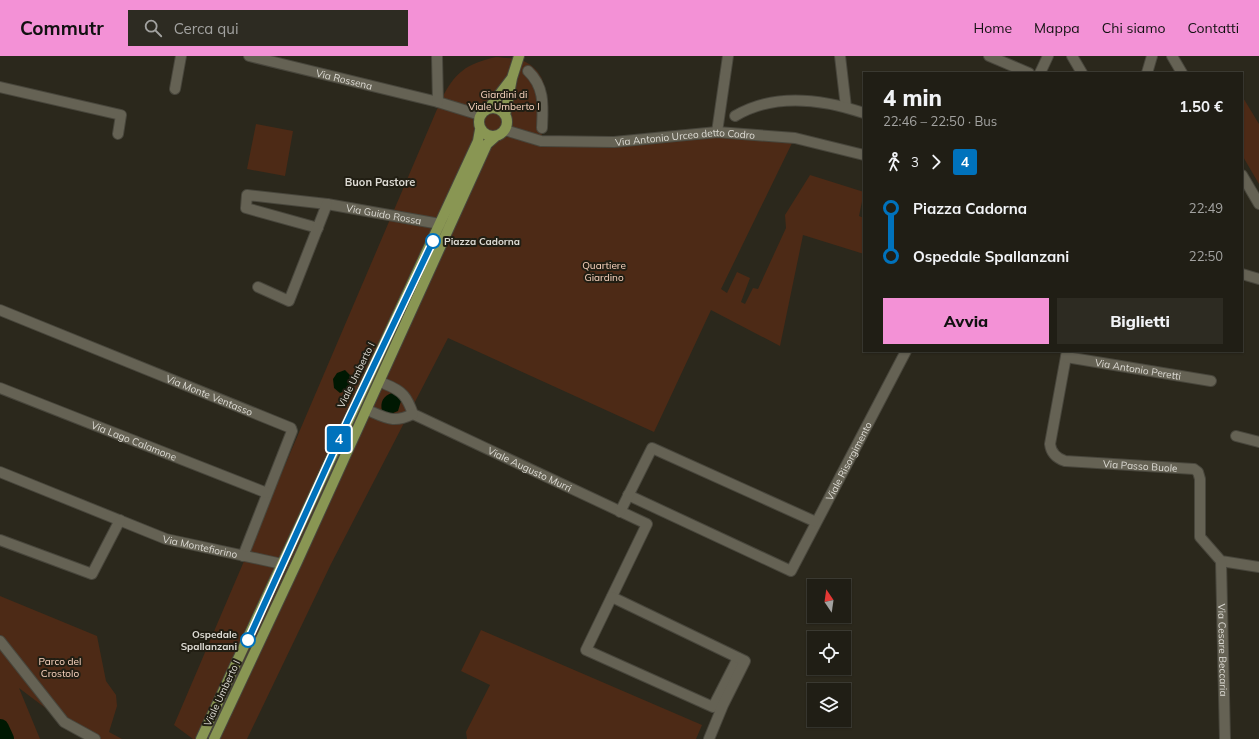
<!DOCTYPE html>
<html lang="it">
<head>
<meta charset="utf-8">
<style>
	:root { --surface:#201e15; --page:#2d2b22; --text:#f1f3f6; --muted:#a2a2a0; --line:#3d3c34; --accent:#f391d6 }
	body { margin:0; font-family:Mulish,sans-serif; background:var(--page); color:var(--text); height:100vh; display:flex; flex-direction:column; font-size:15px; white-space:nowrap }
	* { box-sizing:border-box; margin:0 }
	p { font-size:13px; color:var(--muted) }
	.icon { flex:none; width:22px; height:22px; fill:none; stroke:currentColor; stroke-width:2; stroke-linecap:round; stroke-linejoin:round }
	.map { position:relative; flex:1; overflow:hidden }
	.details { position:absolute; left:863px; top:16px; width:380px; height:280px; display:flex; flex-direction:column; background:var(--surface); border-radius:0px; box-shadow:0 1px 3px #0004,0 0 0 1px var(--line) }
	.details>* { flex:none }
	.badge { padding:0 8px; border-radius:3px; font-size:14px; line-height:26px }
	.needle { width:26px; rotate:347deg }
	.buttons { position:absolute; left:807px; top:523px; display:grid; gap:8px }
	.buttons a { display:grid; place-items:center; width:44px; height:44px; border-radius:0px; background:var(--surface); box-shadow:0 1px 3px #0004,0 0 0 1px var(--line); font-size:20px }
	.map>.badge { position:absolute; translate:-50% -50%; box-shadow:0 0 0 2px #fff }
	.legs { display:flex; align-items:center; gap:6px; height:44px; padding:0 20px; font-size:13px }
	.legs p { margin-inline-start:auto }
	.summary { display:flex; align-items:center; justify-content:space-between; height:68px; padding:0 20px }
	h1 { font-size:22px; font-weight:800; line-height:30px }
	.primary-button { display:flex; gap:8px; margin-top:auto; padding:8px 20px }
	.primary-button a { flex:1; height:46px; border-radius:0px; background:var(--accent); color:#111; font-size:16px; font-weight:800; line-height:46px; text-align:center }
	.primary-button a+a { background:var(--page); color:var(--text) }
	ul { padding:0 20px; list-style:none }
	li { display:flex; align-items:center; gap:14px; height:48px; font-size:15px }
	li i { display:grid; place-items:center; width:6px; height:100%; margin:0 5px; background:currentColor }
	li i::after { content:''; width:10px; height:10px; margin:-5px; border:3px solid; border-radius:50%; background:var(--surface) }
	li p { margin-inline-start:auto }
	li:first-child i { background:linear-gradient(#0000 50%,currentColor 0) }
	li:last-child i { background:linear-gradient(currentColor 50%,#0000 0) }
	header { display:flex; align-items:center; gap:24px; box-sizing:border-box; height:56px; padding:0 20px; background:var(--accent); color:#111 }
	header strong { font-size:19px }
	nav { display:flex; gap:22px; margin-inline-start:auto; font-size:14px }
	.search { width:280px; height:36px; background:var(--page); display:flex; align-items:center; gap:10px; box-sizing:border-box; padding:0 14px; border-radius:0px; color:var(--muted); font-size:15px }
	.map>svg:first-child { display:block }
	.green { fill:#4d2a16 }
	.water { fill:#001802 }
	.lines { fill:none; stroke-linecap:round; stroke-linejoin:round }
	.river { stroke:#001802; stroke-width:18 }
	.minor-casing { stroke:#48463c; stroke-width:12 }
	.major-casing { stroke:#48463c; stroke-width:12 }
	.minor { stroke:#656254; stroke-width:10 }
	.major { stroke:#899653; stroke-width:10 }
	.line-1-casing { stroke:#fff; stroke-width:9 }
	.line-1 { stroke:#0072bc; stroke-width:6 }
	.stop-1-dot { fill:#fff; stroke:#0072bc; stroke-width:2 }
	.labels { text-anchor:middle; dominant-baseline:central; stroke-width:4; stroke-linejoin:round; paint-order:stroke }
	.street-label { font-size:10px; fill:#dddbd4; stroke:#211e13 }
	.park-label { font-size:10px; fill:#fcd6c1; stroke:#211e13 }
	.stop-label { font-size:10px; font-weight:bold; fill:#dddbd4; stroke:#211e13; text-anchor:start }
	.neighbourhood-label { font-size:11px; font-weight:bold; fill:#dddbd4; stroke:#211e13 }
</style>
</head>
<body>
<header>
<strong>Commutr</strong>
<div class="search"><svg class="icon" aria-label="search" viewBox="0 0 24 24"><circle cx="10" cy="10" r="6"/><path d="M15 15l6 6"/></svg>Cerca qui</div>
<nav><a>Home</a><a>Mappa</a><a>Chi siamo</a><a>Contatti</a></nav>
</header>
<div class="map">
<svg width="1259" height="683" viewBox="0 0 1259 683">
	<rect width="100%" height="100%" fill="#2b281c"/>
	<path class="green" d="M496,1C504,2 514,2 521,4C556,17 547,60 540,87L717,79L793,85L721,233L727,237L737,216L750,222L741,246L745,248L753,232L758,233L786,172L785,159L810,119L864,136L859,160L864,162V198L803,179L780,290L711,254L654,376L448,282L331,508L247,683H193L174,669L441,44C455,16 466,8 496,1Z
		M1242,40L1259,68V128L1242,99Z
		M256,68L293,75L285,120L247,113Z
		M0,540L97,580L106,625L116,639L117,650L109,676L122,683H95L64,666L19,632L40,683H0Z
		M481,574L702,669L696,683H467L466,676L490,629L461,615Z"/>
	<path class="water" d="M345,314L350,319C352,327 349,334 340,337L334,332L333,323L337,317Z
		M392,337L400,340L401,345L398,355L388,359L382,355C380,346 383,340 392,337Z"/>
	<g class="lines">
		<path class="river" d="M0,672L5,683"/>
		<defs>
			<g id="minor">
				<path id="s1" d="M249,0L438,46L480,59"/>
				<path d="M437,0L438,46"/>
				<path d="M840,0L846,51"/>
				<path d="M989,0L1029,17"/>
				<path d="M1072,0L1082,17"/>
				<path d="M1172,0L1182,17"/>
				<path d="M528,15C545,31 543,50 542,72"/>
				<path d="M1040,17L1048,0"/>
				<path d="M1147,17L1152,0"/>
				<path d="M0,31L121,59L118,78"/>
				<path d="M175,33L181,0"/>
				<path d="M735,60C775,36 822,43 864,57"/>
				<path id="s2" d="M505,74L541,85L614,86L717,76L795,82L864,99"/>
				<path d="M717,76L728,0"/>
				<path d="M1242,119L1259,148"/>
				<path id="s3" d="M318,172L246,152L247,139L327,148L440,168"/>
				<path d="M1242,218L1259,223"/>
				<path d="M258,231L289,245L327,148"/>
				<path id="s4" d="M0,254L291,372L292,375L243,500"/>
				<path id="s5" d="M1067,295L1050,388C1051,397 1056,402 1065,405L1194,413L1198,416L1200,423V481L1221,505L1259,511"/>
				<path id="s6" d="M1066,301L1211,325"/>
				<path id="s7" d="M385,328C403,335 407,341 413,358L647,468L586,594L713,651L738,602"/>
				<path id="s8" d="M0,332L267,437"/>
				<path d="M372,356C390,364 396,366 413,358"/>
				<path d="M1236,380L1259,386"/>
				<path id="s9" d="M0,416L166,483L282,508"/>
				<path id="s10" d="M628,439L791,515L906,295"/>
				<path d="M620,456L652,392L816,466"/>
				<path d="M0,484L92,518L120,464"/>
				<path id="s11" d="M1221,505L1225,683"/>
				<path d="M612,541L745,605L723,649L709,683"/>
				<path d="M0,585L64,666L95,683"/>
			</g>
			<path id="major" d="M479 66a14 14 0 1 1 28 0a14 14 0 1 1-28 0Z
				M489,52L512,22
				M505,59L512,22L519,0
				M201,683L478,85L480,74
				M214,683L297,506L487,88L496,80"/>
		</defs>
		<use href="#minor" class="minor-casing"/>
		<use href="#major" class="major-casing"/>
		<use href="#minor" class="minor"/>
		<use href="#major" class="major"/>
	</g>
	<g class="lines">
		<defs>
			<path id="line-1" d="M248,584L347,366L433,185"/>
		</defs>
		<use href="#line-1" class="line-1-casing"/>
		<use href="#line-1" class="line-1"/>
	</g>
	<g class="stop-1-dot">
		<circle cx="433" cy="185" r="7"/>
		<circle cx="248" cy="584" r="7"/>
	</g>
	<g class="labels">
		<g class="street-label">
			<text stroke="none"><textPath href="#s1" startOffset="98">Via Rossena</textPath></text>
			<text stroke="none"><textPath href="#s2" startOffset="182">Via Antonio Urceo detto Codro</textPath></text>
			<text stroke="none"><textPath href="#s3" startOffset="226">Via Guido Rossa</textPath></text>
			<text stroke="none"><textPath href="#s6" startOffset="73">Via Antonio Peretti</textPath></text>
			<text transform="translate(356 319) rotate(-64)">Viale Umberto I</text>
			<text stroke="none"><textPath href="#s4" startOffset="226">Via Monte Ventasso</textPath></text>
			<text stroke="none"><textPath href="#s8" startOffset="144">Via Lago Calamone</textPath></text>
			<text stroke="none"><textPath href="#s10" startOffset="304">Viale Risorgimento</textPath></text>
			<text stroke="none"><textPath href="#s5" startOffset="194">Via Passo Buole</textPath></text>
			<text stroke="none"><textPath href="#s7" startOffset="172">Viale Augusto Murri</textPath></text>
			<text stroke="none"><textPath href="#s9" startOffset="214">Via Montefiorino</textPath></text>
			<text stroke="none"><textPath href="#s11" startOffset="89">Via Cesare Beccaria</textPath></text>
			<text transform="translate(222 637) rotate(-65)">Viale Umberto I</text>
		</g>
		<g class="park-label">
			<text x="504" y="38">Giardini di<tspan x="504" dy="12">Viale Umberto I</tspan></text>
			<text x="604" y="209">Quartiere<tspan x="604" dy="12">Giardino</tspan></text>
			<text x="60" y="605">Parco del<tspan x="60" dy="12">Crostolo</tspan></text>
		</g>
		<g class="stop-label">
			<text x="444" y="185">Piazza Cadorna</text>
			<text x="237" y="578" text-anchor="end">Ospedale<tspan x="237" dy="12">Spallanzani</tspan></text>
		</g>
		<g class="neighbourhood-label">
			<text x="380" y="126">Buon Pastore</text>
		</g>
	</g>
</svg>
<div class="buttons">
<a><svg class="needle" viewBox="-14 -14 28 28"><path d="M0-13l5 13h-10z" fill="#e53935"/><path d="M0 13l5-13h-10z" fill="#a2a2a0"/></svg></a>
<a><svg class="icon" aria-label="locate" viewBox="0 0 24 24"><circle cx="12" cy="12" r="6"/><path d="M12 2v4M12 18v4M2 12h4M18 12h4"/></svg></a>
<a><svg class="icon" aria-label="layers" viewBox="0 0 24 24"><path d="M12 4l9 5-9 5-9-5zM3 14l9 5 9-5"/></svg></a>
</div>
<b class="badge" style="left:339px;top:383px;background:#0072bc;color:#fff">4</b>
<section class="details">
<div class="summary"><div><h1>4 min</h1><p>22:46 – 22:50 · Bus</p></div><b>1.50 €</b></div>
<div class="legs"><svg class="icon" aria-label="walk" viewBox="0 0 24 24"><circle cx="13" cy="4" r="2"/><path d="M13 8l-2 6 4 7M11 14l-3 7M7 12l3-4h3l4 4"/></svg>3<svg class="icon" aria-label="forward" viewBox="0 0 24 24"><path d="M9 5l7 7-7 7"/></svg><b class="badge" style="background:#0072bc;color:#fff">4</b></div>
<ul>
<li><i style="color:#0072bc"></i><b>Piazza Cadorna</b><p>22:49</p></li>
<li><i style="color:#0072bc"></i><b>Ospedale Spallanzani</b><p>22:50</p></li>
</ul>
<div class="primary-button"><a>Avvia</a><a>Biglietti</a></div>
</section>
</div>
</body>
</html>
